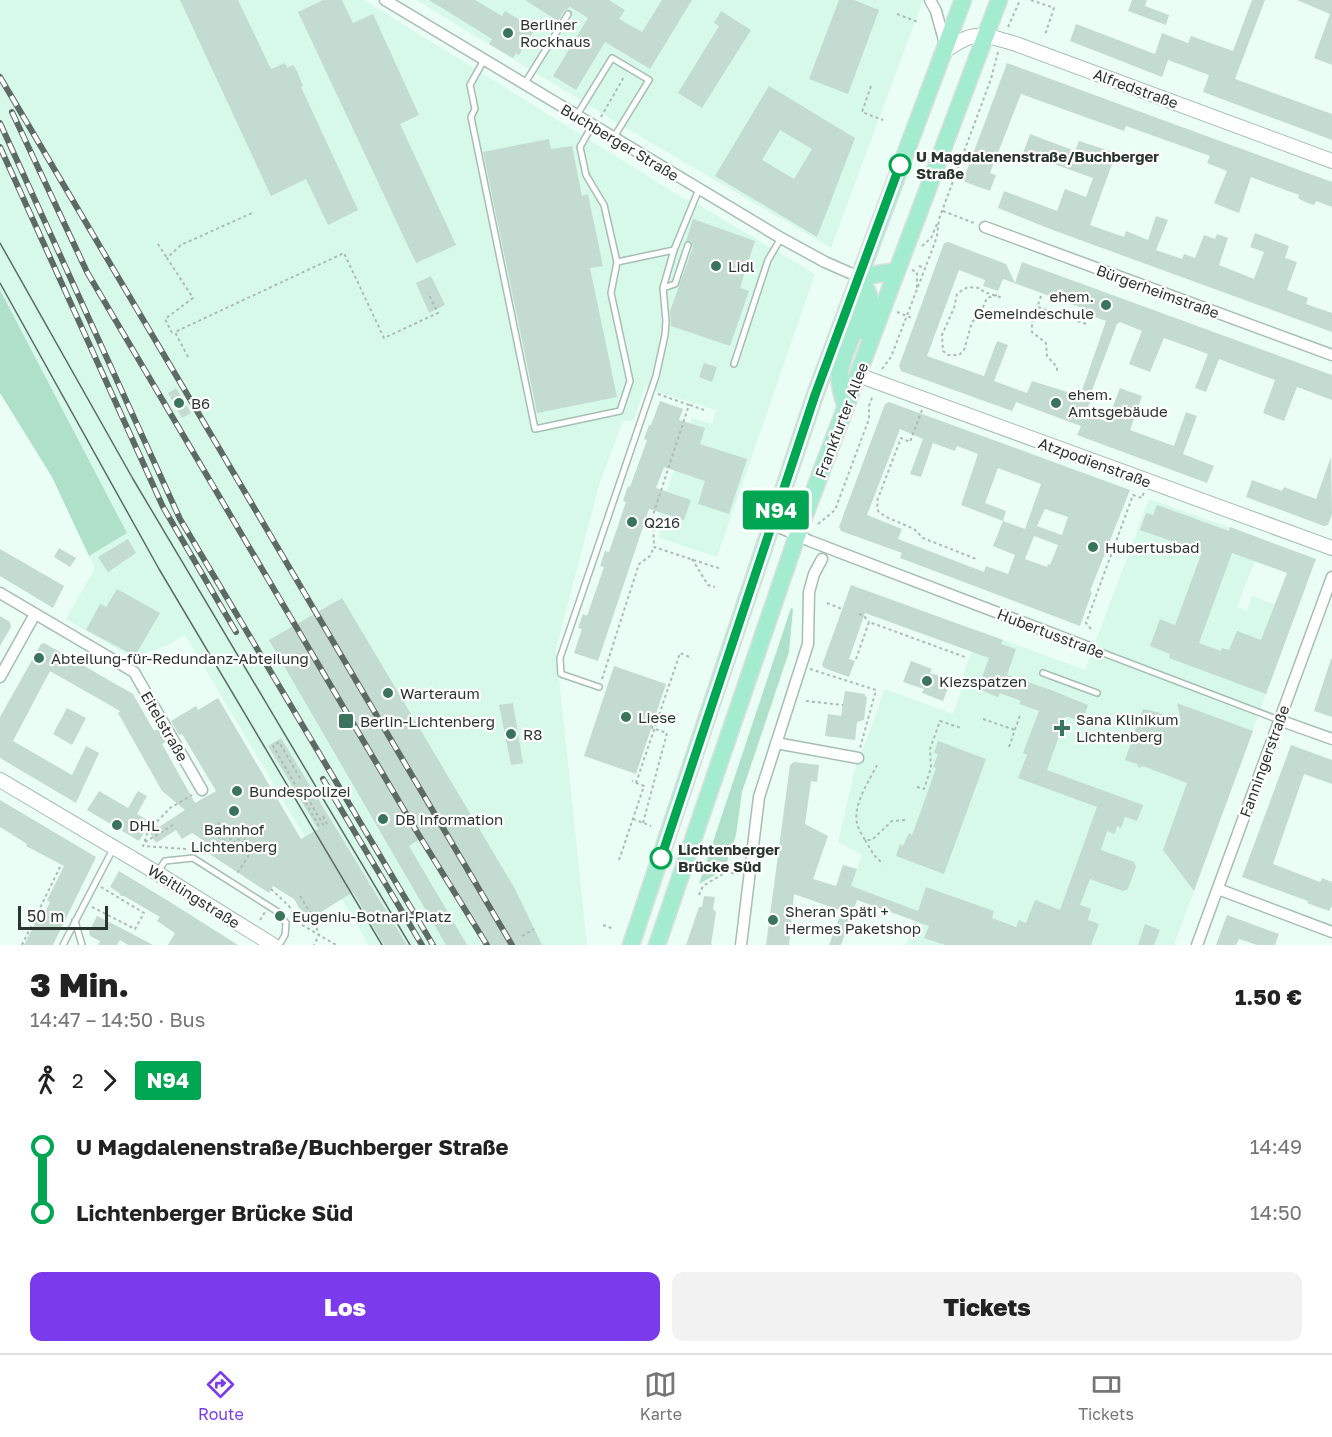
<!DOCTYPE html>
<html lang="de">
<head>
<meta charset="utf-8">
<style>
	:root { --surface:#fff; --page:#f2f2f2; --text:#222; --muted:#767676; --line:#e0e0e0; --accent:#7c3aed }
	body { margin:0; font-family:"Golos Text",sans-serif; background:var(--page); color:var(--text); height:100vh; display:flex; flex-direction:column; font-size:22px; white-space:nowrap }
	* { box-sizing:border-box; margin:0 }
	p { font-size:20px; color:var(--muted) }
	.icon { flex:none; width:33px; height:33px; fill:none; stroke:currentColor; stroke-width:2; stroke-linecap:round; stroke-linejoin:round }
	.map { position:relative; height:945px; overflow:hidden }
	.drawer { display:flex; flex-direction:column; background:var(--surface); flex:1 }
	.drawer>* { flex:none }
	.badge { padding:0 12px; border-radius:4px; font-size:21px; line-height:39px }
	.scale { position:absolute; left:18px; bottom:15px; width:90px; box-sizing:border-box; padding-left:6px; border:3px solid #2b3530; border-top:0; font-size:16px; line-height:21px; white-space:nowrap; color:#2b3530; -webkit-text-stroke:4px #fff; paint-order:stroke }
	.map>.badge { position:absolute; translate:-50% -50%; box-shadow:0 0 0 3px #fff }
	.legs { display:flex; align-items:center; gap:9px; height:66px; padding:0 30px; font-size:20px }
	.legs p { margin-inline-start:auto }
	.headline { display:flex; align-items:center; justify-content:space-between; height:102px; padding:0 30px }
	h1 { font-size:33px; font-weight:800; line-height:45px }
	.button { display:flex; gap:12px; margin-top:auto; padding:12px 30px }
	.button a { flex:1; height:69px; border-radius:12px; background:var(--accent); color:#fff; font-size:24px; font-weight:800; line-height:69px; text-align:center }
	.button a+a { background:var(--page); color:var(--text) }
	ul { padding:0 30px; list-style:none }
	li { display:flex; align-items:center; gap:21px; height:66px; font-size:22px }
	li i { display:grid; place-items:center; width:9px; height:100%; margin:0 8px; background:currentColor }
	li i::after { content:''; width:15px; height:15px; margin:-8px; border:4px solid; border-radius:50%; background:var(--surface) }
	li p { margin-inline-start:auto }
	li:first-child i { background:linear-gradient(#0000 50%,currentColor 0) }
	li:last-child i { background:linear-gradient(currentColor 50%,#0000 0) }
	.dock { display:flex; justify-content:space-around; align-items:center; height:84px; border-top:2px solid var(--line); background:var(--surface); font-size:16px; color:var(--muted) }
	.dock a { display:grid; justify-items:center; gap:3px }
	.dock .selected { color:var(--accent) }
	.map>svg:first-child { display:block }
	.built { fill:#d7f9e9 }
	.green { fill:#aee0ca }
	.building { fill:#c3dbd0; fill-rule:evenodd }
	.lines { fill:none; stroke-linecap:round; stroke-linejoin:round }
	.service-casing { stroke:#a6beb3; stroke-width:8 }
	.minor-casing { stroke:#a6beb3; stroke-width:13 }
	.tertiary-casing { stroke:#a6beb3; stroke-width:16 }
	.primary-casing { stroke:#dddfde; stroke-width:19 }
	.path { stroke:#acbcb5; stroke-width:2; stroke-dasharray:3 3; stroke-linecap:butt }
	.service { stroke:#fff; stroke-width:5 }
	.minor { stroke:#fff; stroke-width:10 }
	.tertiary { stroke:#fff; stroke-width:14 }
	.primary { stroke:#a3ecd0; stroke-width:16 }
	.tram { stroke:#5e6a64; stroke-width:1.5 }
	.rail-casing { stroke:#5e6a64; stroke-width:6 }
	.rail { stroke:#fff; stroke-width:4; stroke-dasharray:11; stroke-linecap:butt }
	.line-1-casing { stroke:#fff; stroke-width:14 }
	.line-1 { stroke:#00a651; stroke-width:9 }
	.poi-dot { fill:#3a745d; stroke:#fff; stroke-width:2 }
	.stop-1-dot { fill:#fff; stroke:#00a651; stroke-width:3 }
	.labels { text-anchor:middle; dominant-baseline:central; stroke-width:4.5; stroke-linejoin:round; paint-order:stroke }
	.poi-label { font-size:15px; fill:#2b3530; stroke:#fff; text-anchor:start }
	.street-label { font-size:15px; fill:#2b3530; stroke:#fff }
	.stop-label { font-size:15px; font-weight:bold; fill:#2b3530; stroke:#fff; text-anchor:start }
</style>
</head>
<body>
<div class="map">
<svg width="1332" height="945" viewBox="0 0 1332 945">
	<rect width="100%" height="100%" fill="#eafef5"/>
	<path class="built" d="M0,0H364L683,198L699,205L815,274L717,557L659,538L660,511L692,418L712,424L716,410L644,388L634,420L623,421L600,482L556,648L587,945H369L185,635L168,645L133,658L66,619L95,568L89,556L127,533L0,290Z
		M416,0H923L831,248L631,131Z
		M1149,499L1263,539L1237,607L1247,611L1252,596L1296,612L1174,945H906L918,912L851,887L862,855L838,842L854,773L885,689L953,714L962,688L959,687L979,631L1085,670Z"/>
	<path class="green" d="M0,290L127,533L89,556L52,477L0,393Z
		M791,608L793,609L789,652L742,792L736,835L724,870L699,884Z"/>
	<path class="building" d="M180,0H238L271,69L285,63L287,68L293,65L296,69L303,86L301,87L358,210L328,225L306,179L271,196Z
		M323,0H342L353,23L373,14L419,115L400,124L456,245L416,263L298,12Z
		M429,0H475L502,16L505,11L535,29L519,55L516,53L513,58L489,44L492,39Z
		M525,0H609L625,10L619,19L642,32L662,0H692L650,69L605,42L576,90L553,76L588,18L570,7L564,11L558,21Z
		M839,0H854L879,10L848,94L809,79Z
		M1132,0H1147L1145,6L1169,15L1166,25L1128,11Z
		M1252,0H1265L1235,79L1332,114V140L1203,92L1209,75L1168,60L1162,77L1070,41L1076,24L1155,54L1162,33L1188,43L1191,36L1233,51Z
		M1297,0H1332V65L1314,58L1330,14Z
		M721,11L751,30L702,108L678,93L719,26L714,23Z
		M1007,63L1332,182V207L1316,201L1314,205L1305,202L1298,198L1299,195L1251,177L1239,213L1226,208L1214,203L1227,171L1207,163L1210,156L1126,126L1124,131L1021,94L990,173L996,175L990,191L965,182L964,178Z
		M769,86L855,138L817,237L715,176ZM780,130L812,149L794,179L762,160Z
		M1030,134L1075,151L1079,141L1116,153L1090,225L1124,237L1126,231L1148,240L1156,216L1168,220L1156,250L1182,259L1184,254L1195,258L1204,235L1215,239L1217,234L1228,238L1219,265L1254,279L1264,252L1250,247L1255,233L1289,246L1285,258L1297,262L1287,290L1308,298L1306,304L1332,313V332L1050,229L998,208L1004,191L1057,211L1065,189L1086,197L1093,178L1023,153Z
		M549,139L551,149L572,146L582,196L588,194L603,266L590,268L617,397L537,413L483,152Z
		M693,219L755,241L740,288L749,291L730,346L671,326L670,311L693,247L691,241H686Z
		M948,242L1006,264L1015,283L1022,262L1332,375V400L1297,387L1284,421L1263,413L1275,380L1219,359L1206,392L1195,388L1208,354L1164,338L1150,372L1129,364L1142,331L1120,322L1117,324L1088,401L1090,402L1085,413L1107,422L1120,388L1125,390L1142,396L1130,430L1174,446L1186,412L1197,416L1183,454L1214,466L1207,483L1077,435L1081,426L1016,402L1012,411L901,371L899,366L944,243ZM959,270L985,280L983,286L998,291L1003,279L1085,309L1083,313L1106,321L1080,396L1032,381L1027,393L994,381L1008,345L997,341L984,376L927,356Z
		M431,276L445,305L429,313L416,283Z
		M704,363L717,367L712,382L699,377Z
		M176,388L191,413L182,418L168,393Z
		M660,401L683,409L679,420L705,428L700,444L747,459L729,514L698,504L705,481L664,467L656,488L691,500L684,520L649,509L598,661L574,653L582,629L578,628L583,614L587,616L604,567L600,566L605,551L609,552L626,502L623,501L628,486L630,487L647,440L644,439L649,425H651Z
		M889,402L1130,490L1090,591L1092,592L1080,626L900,558L902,553L841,531L839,527L849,500L885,404ZM900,429L923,439L910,474L921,477L933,443L955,451L957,446L978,454L961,505L1003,521L993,546L1015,555L1008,574L986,566L984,572L898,539L902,529L867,515ZM998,468L1041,484L1025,529L1003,521L1006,511L985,503ZM1045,509L1068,517L1062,535L1037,526ZM1034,536L1058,545L1050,565L1048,564L1047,567L1025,559Z
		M1331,457L1332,514L1328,525L1324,526L1246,497L1252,480L1282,491L1284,487L1316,499Z
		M1157,505L1229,531L1230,527L1316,559L1266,694L1169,658L1170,654L1150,646L1160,619L1175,625L1202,552L1140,530L1146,513L1153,515ZM1232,553L1287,573L1261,640L1237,631L1229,650L1222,648L1221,651L1199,643Z
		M128,539L136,553L108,572L98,557Z
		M59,548L76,558L70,567L54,557Z
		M0,549L64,586L53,608L0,576Z
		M851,585L1003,640L1001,644L1016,649L1007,675L1051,690L1088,705L1082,722L1066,716L1047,770L1143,805L1137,821L1125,817L1121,828L1117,826L1115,834L1107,831L1101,850L1134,862L1136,867L1128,889L1123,891L1090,879L1080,905L1091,909L1088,920L1099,924L1091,945H945L924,938L929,926L857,900L841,945H829L842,911L794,894L789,945H766L790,765L794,762L819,765L817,782L811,781L805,824L828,836L813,879L836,886L843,865L857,869L851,886L918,911L926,887L994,911L992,918L1016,927L1019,920L1026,923L1035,900L1060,910L1097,807L1018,778L1027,755L1023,753L1039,711L1019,704L1021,701L1000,693L998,697L978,689L989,658L865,613L849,659L855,661L849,677L824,668L822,665Z
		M117,589L160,613L135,656L86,630L100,604L106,607Z
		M342,598L515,889L542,945H489L423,837L409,846L467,945H446L269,640Z
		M0,616L10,622L11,627L0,646Z
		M44,643L133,694L154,731L158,729L166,742L162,744L195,803L216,791L182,734L179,735L171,721L196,706L198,710L218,698L301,839L318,829L268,746L281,738L407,945H384L353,892L307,921L294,899L273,886L269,893L208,853L212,846L192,833L182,839L176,830L156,843L147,828L139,841L87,810L99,791L128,808L138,791L147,796L137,814L159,827L185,810L162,791L118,713L120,711L50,671L13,741L72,775L86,746L99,753L76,803L0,758V717L41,644Z
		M1331,659H1332V717L1314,711Z
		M911,661L932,669L930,673L951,680L943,701L922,693L924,689L903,682Z
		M614,666L666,684L636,774L584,756Z
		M845,691L865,694V696L867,697L864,720L857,722L855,740L825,736L828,714L841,716Z
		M513,703L523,763L511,765L499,705Z
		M1177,703L1253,731L1194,891L1163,850L1187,783L1143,766L1139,768L1137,764L1125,760L1143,709L1157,712L1181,722Z
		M67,708L86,718L72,745L53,734Z
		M938,741L986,759L944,874L896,856L900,844L903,846L909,833L912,835L918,819L936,768L933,767L938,754L934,753Z
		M1291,745L1332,760V784L1304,774L1273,864L1320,882L1322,878L1332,882V905L1329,911L1307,903L1308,901L1242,877Z
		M0,800L96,857L53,945H24L37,919L41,921L50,902L47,900L64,866L26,846L27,844L0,827Z
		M119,871L170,902L238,945H168L175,933L157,921L160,917L124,896H121L119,893L110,887Z
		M704,896L715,897L713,909L716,912L711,945H686L699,907H702Z
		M1227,915L1279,934L1275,945H1257L1239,939L1236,945H1216Z
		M97,916L119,927L153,945H128L120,940L117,945H98L100,941L90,936L89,932Z
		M1145,924L1160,930L1154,945H1138Z"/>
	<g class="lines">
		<defs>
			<path id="service" d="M484,60L470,85L475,109L471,117L535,429L620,411L630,381L611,293L617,262L674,250
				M525,83L568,14
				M577,115L612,58L649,80L614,137
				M592,126L580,147L586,175L604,205L617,262
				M663,288L675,284L688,245
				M734,364L768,260L781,238
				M1090,648L1279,720
				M1043,673L1097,693
				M599,687L561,674L560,658L656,376L665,335L666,321L663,288L674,250L699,189
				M157,873L165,861L193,858L278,912L286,923L285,935L279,945
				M75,921L82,945
				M63,945L113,849"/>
			<path id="minor" d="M385,0L781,238L825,262L859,277
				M930,0L936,11L945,44
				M985,227L1332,355
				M772,524L810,541L1090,648
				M0,593L134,672L202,790
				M0,677L35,614
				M1279,720L1332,739
				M776,743L858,758
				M1218,889L1332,932
				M741,945L759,797L808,644L809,592L814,574L822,559
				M1197,945L1332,577"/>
			<path id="tertiary" d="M942,53C974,30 979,33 1016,44L1332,161
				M858,375L1332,548
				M0,780L157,873L273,945"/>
			<path id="primary" d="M859,277L897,271
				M859,278C876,299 870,308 862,331
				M846,406C830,368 848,355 857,320C859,311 858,300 858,291
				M631,945L815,395L963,0
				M657,945L797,536L999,0"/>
		</defs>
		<use href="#service" class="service-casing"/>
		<use href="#minor" class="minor-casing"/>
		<use href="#tertiary" class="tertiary-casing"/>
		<use href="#primary" class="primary-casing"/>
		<path class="path" d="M1031,0L1054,8L1045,35
			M897,14L918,22
			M1008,27L1020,0
			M871,86L862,112L883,120
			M601,117L625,75
			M943,211L974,223
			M158,244L167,258
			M922,246L931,238L937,224
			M919,266L922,267
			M912,270L917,272V288
			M997,295L987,298L980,314L972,322L964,350L959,355H948L943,351L942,335L954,308L957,294L961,291L968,287L980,288L984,292L1003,298
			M1041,296L1032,323V332L1046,343L1047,356L1057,367V372
			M1038,307L1086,324
			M897,312L912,318
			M172,333L165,319L193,298L167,258L181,245L252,213
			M188,357L175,332L344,253L384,338L438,313L428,293
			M882,369L891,357L934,245L937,236L939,219L991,79L998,52
			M658,394L689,405L653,515L654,547L721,569
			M690,405L704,410
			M922,410L910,442L901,438L877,501L878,511L886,517L914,529L923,538L976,559
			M818,524L835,510L869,419V406L873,395
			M692,559L708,585L715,587
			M827,603L842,609
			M859,614L864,616L869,622
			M1091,629L1086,623L1133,495L1142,498L1144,492
			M856,659L869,622L965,657
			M810,669L876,690L860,748
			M602,679L639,564L650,556L654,547
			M806,701L843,705
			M983,719L1015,730
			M1009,747L1020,715
			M877,765C869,781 853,804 857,823C858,829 862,835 865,840H872L892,821L905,820
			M300,778L279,742L273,746L320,828
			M636,783L680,653L692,658
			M917,787L924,789L931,768L930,749L940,721L961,728
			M304,792L324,826
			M323,816L327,824
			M633,819L651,826
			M643,823L667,733L652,728V725
			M224,827L219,823L213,833L249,856
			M229,829L255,846L236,875
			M227,832L253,849
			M229,838L251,852
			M865,840L874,855L883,864
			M145,842L173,825
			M186,849L143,846L148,831L170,808L192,795
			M195,849L210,850
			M619,860L644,786L632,781
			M271,889L289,906L299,923L336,945
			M699,895L703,886L726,872L738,874
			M300,896L313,917L319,935L314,945
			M92,907L135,929L144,913L101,887
			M260,920L265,912
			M603,925L614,929
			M522,936L534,929
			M22,945L60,867"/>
		<use href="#service" class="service"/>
		<use href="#minor" class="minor"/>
		<use href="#tertiary" class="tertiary"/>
		<use href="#primary" class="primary"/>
		<path class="tram" d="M0,243L133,479L410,945
			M0,283L159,569L382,945"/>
		<defs>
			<path id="rail" d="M0,77L512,945
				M12,112L87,272L417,832L487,945
				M0,123L180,519L433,945
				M0,147L163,507L236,632
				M323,779L422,945"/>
		</defs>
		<use href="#rail" class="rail-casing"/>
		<use href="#rail" class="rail"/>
	</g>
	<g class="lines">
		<defs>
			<path id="line-1" d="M661,858L815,395L900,165"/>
		</defs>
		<use href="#line-1" class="line-1-casing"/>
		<use href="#line-1" class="line-1"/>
	</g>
	<g class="poi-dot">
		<circle cx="508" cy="33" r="6"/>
		<circle cx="716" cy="266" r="6"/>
		<circle cx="1106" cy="305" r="6"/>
		<circle cx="179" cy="403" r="6"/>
		<circle cx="1056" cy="403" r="6"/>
		<circle cx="632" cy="522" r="6"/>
		<circle cx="1093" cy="547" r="6"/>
		<circle cx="39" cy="658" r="6"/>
		<circle cx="927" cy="681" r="6"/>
		<circle cx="388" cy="693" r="6"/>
		<circle cx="626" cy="717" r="6"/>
		<rect x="338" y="713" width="16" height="16" rx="3"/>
		<path d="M1059 719h6v6h6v6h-6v6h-6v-6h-6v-6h6z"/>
		<circle cx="511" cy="734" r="6"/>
		<circle cx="237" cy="791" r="6"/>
		<circle cx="234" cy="811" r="6"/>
		<circle cx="383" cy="819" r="6"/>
		<circle cx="117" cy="825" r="6"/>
		<circle cx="280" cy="916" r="6"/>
		<circle cx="773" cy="920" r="6"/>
	</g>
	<g class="stop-1-dot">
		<circle cx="900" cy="165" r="10"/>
		<circle cx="661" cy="858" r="10"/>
	</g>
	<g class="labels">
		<g class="poi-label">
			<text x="520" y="24">Berliner<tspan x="520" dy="17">Rockhaus</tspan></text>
			<text x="728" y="266">Lidl</text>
			<text x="1094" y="296" text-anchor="end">ehem.<tspan x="1094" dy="17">Gemeindeschule</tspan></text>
			<text x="1068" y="394">ehem.<tspan x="1068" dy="17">Amtsgebäude</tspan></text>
			<text x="191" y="403">B6</text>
			<text x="644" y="522">Q216</text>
			<text x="1105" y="547">Hubertusbad</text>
			<text x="51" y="658">Abteilung-für-Redundanz-Abteilung</text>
			<text x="939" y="681">Kiezspatzen</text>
			<text x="400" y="693">Warteraum</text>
			<text x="638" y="717">Liese</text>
			<text x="1076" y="719">Sana Klinikum<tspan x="1076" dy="17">Lichtenberg</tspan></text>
			<text x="360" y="721">Berlin-Lichtenberg</text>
			<text x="523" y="734">R8</text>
			<text x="249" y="791">Bundespolizei</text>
			<text x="395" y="819">DB Information</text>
			<text x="129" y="825">DHL</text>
			<text x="234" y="829" text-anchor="middle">Bahnhof<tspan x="234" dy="17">Lichtenberg</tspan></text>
			<text x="785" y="911">Sheran Späti +<tspan x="785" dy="17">Hermes Paketshop</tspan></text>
			<text x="292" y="916">Eugeniu-Botnari-Platz</text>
		</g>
		<g class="street-label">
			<text transform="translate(1136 88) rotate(20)">Alfredstraße</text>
			<text transform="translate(620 142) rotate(31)">Buchberger Straße</text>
			<text transform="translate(1158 291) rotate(20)">Bürgerheimstraße</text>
			<text transform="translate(841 420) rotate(-69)">Frankfurter Allee</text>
			<text transform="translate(1095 462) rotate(20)">Atzpodienstraße</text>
			<text transform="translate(1051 633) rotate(21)">Hubertusstraße</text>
			<text transform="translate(165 726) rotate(60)">Eitelstraße</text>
			<text transform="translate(1264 761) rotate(-70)">Fanningerstraße</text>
			<text transform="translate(194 896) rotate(32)">Weitlingstraße</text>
		</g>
		<g class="stop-label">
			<text x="916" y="156">U Magdalenenstraße/Buchberger<tspan x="916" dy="17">Straße</tspan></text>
			<text x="678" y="849">Lichtenberger<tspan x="678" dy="17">Brücke Süd</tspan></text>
		</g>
	</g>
</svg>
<div class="scale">50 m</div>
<b class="badge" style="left:776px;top:510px;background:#00a651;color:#fff">N94</b>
</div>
<section class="drawer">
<div class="headline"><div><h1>3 Min.</h1><p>14:47 – 14:50 · Bus</p></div><b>1.50 €</b></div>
<div class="legs"><svg class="icon" aria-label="walk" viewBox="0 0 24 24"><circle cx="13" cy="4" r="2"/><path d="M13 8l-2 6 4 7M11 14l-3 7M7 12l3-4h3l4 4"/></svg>2<svg class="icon" aria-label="forward" viewBox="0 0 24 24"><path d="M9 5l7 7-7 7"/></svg><b class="badge" style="background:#00a651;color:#fff">N94</b></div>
<ul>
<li><i style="color:#00a651"></i><b>U Magdalenenstraße/Buchberger Straße</b><p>14:49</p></li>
<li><i style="color:#00a651"></i><b>Lichtenberger Brücke Süd</b><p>14:50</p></li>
</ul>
<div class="button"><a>Los</a><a>Tickets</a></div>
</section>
<nav class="dock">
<a class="selected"><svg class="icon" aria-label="directions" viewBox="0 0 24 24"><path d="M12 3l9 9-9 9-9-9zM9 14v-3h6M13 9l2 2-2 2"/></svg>Route</a>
<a><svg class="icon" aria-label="map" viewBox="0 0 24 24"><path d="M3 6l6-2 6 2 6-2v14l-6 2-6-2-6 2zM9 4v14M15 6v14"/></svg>Karte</a>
<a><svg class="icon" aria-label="tickets" viewBox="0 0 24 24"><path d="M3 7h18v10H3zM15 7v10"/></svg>Tickets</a>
</nav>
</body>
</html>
